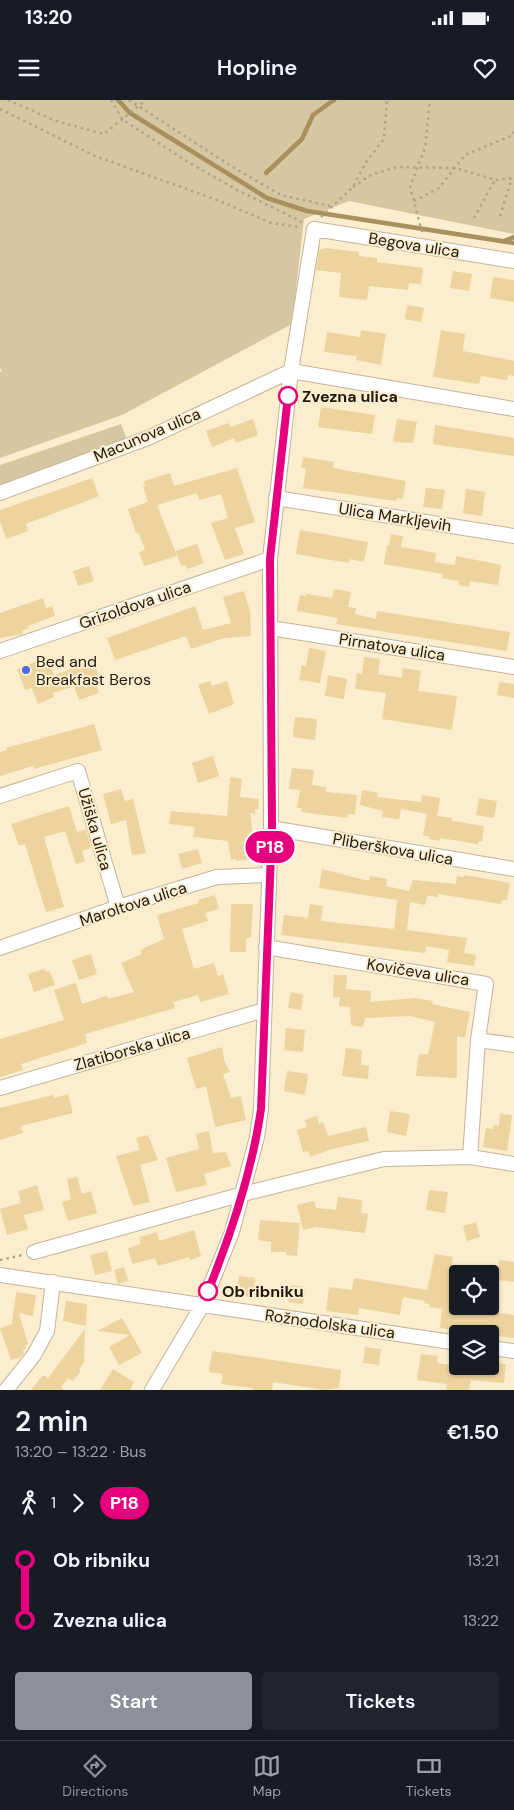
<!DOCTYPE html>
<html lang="en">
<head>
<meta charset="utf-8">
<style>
	:root { --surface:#171b24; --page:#20242c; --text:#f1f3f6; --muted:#9ea1a6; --line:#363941; --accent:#8c9099 }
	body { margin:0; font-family:"DM Sans",sans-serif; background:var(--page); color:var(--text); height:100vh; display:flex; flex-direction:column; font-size:19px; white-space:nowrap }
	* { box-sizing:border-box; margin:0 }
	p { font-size:16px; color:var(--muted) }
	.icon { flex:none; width:28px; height:28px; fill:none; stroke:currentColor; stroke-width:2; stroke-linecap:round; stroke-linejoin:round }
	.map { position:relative; height:1290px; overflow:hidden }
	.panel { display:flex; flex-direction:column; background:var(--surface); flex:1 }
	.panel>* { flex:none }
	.badge { padding:0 10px; border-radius:16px; font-size:18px; line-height:32px }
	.buttons { position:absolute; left:449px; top:1165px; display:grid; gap:10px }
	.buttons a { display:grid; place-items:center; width:50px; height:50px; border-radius:5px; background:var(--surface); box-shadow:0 1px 4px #0004; font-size:25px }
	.map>.badge { position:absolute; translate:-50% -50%; box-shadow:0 0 0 2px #fff }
	.legs { display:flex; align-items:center; gap:8px; height:55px; padding:0 15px; font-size:16px }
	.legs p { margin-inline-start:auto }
	.head { display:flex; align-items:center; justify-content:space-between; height:85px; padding:0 15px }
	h1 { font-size:28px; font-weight:600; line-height:38px }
	.action { display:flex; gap:10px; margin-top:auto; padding:10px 15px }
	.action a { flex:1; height:58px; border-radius:5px; background:var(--accent); color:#fff; font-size:20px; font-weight:600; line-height:58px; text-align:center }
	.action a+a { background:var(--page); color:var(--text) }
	ul { padding:0 15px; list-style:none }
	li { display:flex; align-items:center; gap:18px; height:60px; font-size:19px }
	li i { display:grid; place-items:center; width:8px; height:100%; margin:0 6px; background:currentColor }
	li i::after { content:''; width:12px; height:12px; margin:-6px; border:4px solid; border-radius:50%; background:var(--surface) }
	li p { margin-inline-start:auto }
	li:first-child i { background:linear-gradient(#0000 50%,currentColor 0) }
	li:last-child i { background:linear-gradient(currentColor 50%,#0000 0) }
	.status { display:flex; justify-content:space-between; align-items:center; height:35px; padding:0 25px; background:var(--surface); direction:ltr }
	.status svg { height:14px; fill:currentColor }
	header { display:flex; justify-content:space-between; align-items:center; height:65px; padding:0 15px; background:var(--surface); font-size:22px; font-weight:600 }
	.dock { display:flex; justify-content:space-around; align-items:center; height:70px; border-top:1px solid var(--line); background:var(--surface); font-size:14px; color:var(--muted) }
	.dock a { display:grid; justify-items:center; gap:2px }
	.dock .on { color:var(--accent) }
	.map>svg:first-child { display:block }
	.green { fill:#d7c6a2 }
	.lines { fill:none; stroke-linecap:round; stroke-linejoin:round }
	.stream { stroke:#a8905c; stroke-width:4.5 }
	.building { fill:#edd39d }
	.street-casing { stroke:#c3b598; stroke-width:16 }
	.path { stroke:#aea38b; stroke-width:2.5; stroke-dasharray:2.5 4; stroke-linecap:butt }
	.street { stroke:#fff; stroke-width:14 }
	.line-1-casing { stroke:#fff; stroke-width:11 }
	.line-1 { stroke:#e6007e; stroke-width:8 }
	.stop-1-dot { fill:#fff; stroke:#e6007e; stroke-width:2.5 }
	.poi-dot { fill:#4f69de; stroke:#fbedce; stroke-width:2 }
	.labels { text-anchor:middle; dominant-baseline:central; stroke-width:4; stroke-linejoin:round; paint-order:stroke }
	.street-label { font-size:16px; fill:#1f190e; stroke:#fbedce }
	.stop-label { font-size:16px; font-weight:bold; fill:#1f190e; stroke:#fbedce; text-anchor:start }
	.poi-label { font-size:16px; fill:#1f190e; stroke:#fbedce; text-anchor:start }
</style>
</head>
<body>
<div class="status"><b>13:20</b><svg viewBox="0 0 49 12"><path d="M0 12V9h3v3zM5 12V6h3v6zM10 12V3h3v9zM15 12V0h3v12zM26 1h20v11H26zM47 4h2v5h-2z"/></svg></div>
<header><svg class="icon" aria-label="menu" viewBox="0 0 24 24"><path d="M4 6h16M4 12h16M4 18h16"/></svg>Hopline<svg class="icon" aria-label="heart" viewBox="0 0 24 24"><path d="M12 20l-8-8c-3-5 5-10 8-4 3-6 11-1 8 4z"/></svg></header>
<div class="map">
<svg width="514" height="1290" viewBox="0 0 514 1290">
	<rect width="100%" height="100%" fill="#fbedce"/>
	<path class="green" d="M0,0H514V134L349,101L304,119L292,224L122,315L0,358V272L2,271L0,268Z
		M121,324L129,345L0,390V365Z"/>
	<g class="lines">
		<path class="stream" d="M118,0L130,13L267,98L307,111L514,143
			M266,73L302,39L313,15L334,0
			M504,141L514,137"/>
	</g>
	<path class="building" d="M326,148L359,152V156L377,158V162L423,168L421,184L409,183L408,190L369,186L367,200L339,197L341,173L316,170L319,150Z
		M453,171L472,174L469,191L450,188Z
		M493,177L514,180V202L490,198Z
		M407,205L424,208L421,222L405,219Z
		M361,230L386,234L381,265L356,260L357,256L324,252L327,232L360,237Z
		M441,230L465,234L463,251L514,261V276L508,275L507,280L481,276L479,284L433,277Z
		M321,307L375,315L372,334L318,327Z
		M253,319L258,335L236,343L234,338L212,347L206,331L229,323L231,327Z
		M397,319L417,322L413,343L393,342Z
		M435,325L514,338V356L433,344Z
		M303,357L334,362L333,368L406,381L403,399L397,398L396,401L303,388L306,369L301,368Z
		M237,368L255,422L235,428L244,454L225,460L211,423L228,418L221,394L199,400L197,393L157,405L177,456L144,466L139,452L145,450L139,433H136L128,409L148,402L143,386H145L144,381L170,373L174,386Z
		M92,378L99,396L26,424L28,431L6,439L0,421V410Z
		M426,388L445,390L442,409L423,407Z
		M466,389L485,392L482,416L463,413Z
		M300,430L368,442L364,462L350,459L349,463L296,454Z
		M391,434L403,436L401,447L436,453L435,462L455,465L456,456L501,465L498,485L470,481L469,487L458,485L459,481L442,478L443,474L384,464L387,445L389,446Z
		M197,444L204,463L187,469L185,465L181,466L176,451Z
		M89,466L94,481L78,486L73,471Z
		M334,489L351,492L348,507L356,508L355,514L376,519L377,511L510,532L507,551L336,524L338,518L297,511L300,495L306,496V494L332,498Z
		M244,491L250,511L251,536L224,538L191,549L186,536L115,560L107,538L195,506L203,530L231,523L223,497Z
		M43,498L46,508L52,506L55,516L28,526L29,528L22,531L23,534L0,538V513Z
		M309,548L326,551L320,583L299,580L302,565L306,566Z
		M47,557L54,575L94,561L98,574L96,575L98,583L96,584L99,593L79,600L74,586L53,593L54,597L38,604L32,588L25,590L17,569Z
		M364,557L380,559L378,574L402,578L403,568L421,571L418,591L457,596L452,630L382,619L386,593L355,589L357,573L362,574Z
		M328,575L347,579L344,599L325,596Z
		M210,581L212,586L227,581L234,604L209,614L198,585Z
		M499,582L514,584V598L497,595Z
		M295,617L317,619L315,640L293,637Z
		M94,624L102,650L34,669L33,666L0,676V652L7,650L6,648Z
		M213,656L219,676L198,683L192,663Z
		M292,668L314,670L312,685L326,687V692L357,695L355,714H348L347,718L301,712L302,708H297L300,690L289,689Z
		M230,677L242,679L240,697L259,699L258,709H255V714L250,713L256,758L236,761V759L231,760L228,741L193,737L195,727L169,724L171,711L227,716Z
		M121,689L125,701L133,699L146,753L132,755L126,720L111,724L103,694Z
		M362,690L378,693L377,697L421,702L422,695L440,698L437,716L452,718V721L484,726L482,741H479L478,744L440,738L439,741L429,739V736H423L427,714L401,709L399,719L382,717L383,711L360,705Z
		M479,698L497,701L494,718L476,715Z
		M69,706L77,732L86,729L91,748L82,751L85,761L76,764L65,731L44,737L64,807L46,812L25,744L19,746L11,724Z
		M198,749L202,763L182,769L178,754Z
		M322,769L369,781L370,776L387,779L386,786L409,791L413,780L456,784L457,776L464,777V775L510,783L507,800H502L501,804L438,794V797L427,796L425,805L410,802L407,830L467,838L464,853L476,855L474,866L447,862L449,850L426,846L425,853L281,835L284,815L308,818L310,804L323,806L321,821L394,829L397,800L319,788Z
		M215,795L219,809L205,813L208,821L182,829L194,869L214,863L218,876L223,874L229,894L200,902L198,895L173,902L175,908L85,934L87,943L21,964L23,970L0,977V939L64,920L54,890L76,883L82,904L107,896L108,899L134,892L121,863L142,854L140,850L164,839L157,815L199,803L198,800Z
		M231,804H253L251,838H246V852H230Z
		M91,854L97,874L79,880L72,860Z
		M44,869L46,872L50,871L55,885L34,892L28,874Z
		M334,875H347L346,889L371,891L370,902L416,898L433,901L432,904L470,912L465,938L457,936V978L416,976L419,954H428L435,922L410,916L365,918L363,927L351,925L350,907L339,906L340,897H333Z
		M291,892L303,895L301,910L288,908Z
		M286,928L305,930L303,952L284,950Z
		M222,947L224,960L230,972L223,974L231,998L241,996L246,1020L215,1027L206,986L196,989L187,958Z
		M346,948L362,950L361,965L369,966L368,979L342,976Z
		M287,971L308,974L305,995L284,991Z
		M68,994L73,1013L21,1026L23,1033L0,1040V1008L53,995L54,998Z
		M390,1011L410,1014L406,1036L387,1032Z
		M500,1014L512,1015L507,1051L483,1047L486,1028L493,1029V1025L499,1026Z
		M317,1016L319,1024L323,1022L328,1036L366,1027L369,1041L332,1049L310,1057L308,1051L303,1052L297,1030L307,1027L305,1020Z
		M209,1031L213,1053L226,1052L231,1066L204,1074L207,1085L176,1092L166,1058L199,1049L196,1034Z
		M148,1035L158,1060L140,1065L150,1102L133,1106L116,1056L140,1050L136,1038Z
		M77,1077L82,1094L91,1091L97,1113L68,1121L62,1102L71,1099L67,1079Z
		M37,1085L44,1110L24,1115L28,1129L7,1135L0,1109L21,1103L18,1091Z
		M429,1090L448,1092L445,1113L426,1110Z
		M338,1097L362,1100L361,1113L368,1114L365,1133L316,1127L303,1130L297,1105L314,1101L316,1108L336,1110Z
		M260,1120L300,1123L297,1156L286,1155V1152H271V1142L258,1140Z
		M476,1122L480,1137L467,1141L463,1126Z
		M194,1130L201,1156L190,1160L189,1157L158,1166L155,1158L132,1164L128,1148L141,1144L139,1137L157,1132L159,1141Z
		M107,1151L112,1171L95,1175L90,1155Z
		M435,1154L453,1157L449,1186L456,1187L453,1206L483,1208L482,1211L514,1215V1238L440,1228L442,1209L429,1207L430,1204L424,1203L425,1201L403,1197L400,1215L359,1208L358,1215L326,1211L329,1187L352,1190L354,1178L427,1190Z
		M499,1160L514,1162V1182L498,1180Z
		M124,1167L128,1181L118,1184L114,1170Z
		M239,1176L255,1178L253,1197L236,1195Z
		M291,1185L305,1187L303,1204L288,1202Z
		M16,1192L36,1195L33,1216L19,1213L28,1244L25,1245L26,1249H23L24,1253L21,1257L11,1260L0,1228L12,1224Z
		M66,1201L87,1204L86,1226L63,1221Z
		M122,1218L142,1253L119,1265L109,1247L130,1235L97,1231Z
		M85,1229L84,1262L79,1269L81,1271L73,1281L68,1278L61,1287L64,1290H31L43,1275L48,1278Z
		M365,1247L381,1249L379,1265L363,1263Z
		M212,1251L341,1270L339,1288L325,1290L273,1282L272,1290H253V1288L221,1284L223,1274L209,1272Z
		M421,1254L438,1256L437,1263L458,1266L488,1269L490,1262L506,1264L504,1283L471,1280L469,1290H446L447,1284L417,1280Z
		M113,1269L134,1282L130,1290H100Z"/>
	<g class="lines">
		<defs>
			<path id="street" d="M291,271L514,309
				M0,393L148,338L291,271
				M276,398L514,436
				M271,528L514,567
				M0,551L270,459
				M0,696L78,671L118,807
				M271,728L514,769
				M266,847L486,884L478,940L470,1057
				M0,848L118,807L217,777L268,775
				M478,940L514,945
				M0,988L264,910
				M34,1152L243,1094L384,1059L470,1057L514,1064
				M0,1175L458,1243
				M490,1248L514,1251
				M6,1290L34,1255L47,1231L53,1182
				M152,1290L203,1204L232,1132L257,1037L261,1009L271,728L270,459L291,271L314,129L514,161"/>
		</defs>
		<use href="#street" class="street-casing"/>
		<path class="path" d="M8,0L56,21L104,34L146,0
			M111,0L123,20L188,62L237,90L302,122
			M129,0L231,66L281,95L330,106
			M0,9L95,56L217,100L271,123L300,127
			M353,87L371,75L397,67L455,68L496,80L514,78
			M414,101L439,88L465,55L513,35L514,31
			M500,116L512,78
			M321,117L353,87L366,62L384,39L387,0
			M474,118L495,80
			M422,132L410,87L425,48L430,0
			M0,1160L23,1155"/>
		<use href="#street" class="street"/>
	</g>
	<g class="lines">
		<defs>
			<path id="line-1" d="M208,1191C232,1132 252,1072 261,1009L272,728L270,459L288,296"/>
		</defs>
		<use href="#line-1" class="line-1-casing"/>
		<use href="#line-1" class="line-1"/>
	</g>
	<g class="stop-1-dot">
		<circle cx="288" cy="296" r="9"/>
		<circle cx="208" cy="1191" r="9"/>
	</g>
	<circle class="poi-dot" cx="26" cy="570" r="5"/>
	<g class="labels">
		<g class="street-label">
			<text transform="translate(414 145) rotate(9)">Begova ulica</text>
			<text transform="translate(147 335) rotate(-23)">Macunova ulica</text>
			<text transform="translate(395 417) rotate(9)">Ulica Markljevih</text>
			<text transform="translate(135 505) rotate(-19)">Grizoldova ulica</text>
			<text transform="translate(392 547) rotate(9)">Pirnatova ulica</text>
			<text transform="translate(95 729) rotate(74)">Užiška ulica</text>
			<text transform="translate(393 749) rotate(10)">Pliberškova ulica</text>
			<text transform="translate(133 804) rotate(-18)">Maroltova ulica</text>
			<text transform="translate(418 872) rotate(9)">Kovičeva ulica</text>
			<text transform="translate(132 949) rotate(-16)">Zlatiborska ulica</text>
			<text transform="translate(330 1224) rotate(8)">Rožnodolska ulica</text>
		</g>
		<g class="stop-label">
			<text x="302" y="296">Zvezna ulica</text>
			<text x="222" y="1191">Ob ribniku</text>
		</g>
		<g class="poi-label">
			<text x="36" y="561">Bed and<tspan x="36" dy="18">Breakfast Beros</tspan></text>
		</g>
	</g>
</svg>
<div class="buttons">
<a><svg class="icon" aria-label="locate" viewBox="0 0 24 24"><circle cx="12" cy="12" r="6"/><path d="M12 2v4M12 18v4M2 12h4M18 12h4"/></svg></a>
<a><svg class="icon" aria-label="layers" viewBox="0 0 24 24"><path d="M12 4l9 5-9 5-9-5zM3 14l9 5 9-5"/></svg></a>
</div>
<b class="badge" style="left:270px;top:747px;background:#e6007e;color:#fff">P18</b>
</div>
<section class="panel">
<div class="head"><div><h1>2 min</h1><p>13:20 – 13:22 · Bus</p></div><b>€1.50</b></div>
<div class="legs"><svg class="icon" aria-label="walk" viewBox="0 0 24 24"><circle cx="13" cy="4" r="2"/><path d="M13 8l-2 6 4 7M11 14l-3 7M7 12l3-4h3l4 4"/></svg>1<svg class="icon" aria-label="forward" viewBox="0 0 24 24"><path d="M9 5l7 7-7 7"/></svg><b class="badge" style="background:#e6007e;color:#fff">P18</b></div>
<ul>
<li><i style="color:#e6007e"></i><b>Ob ribniku</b><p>13:21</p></li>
<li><i style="color:#e6007e"></i><b>Zvezna ulica</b><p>13:22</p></li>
</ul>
<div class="action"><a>Start</a><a>Tickets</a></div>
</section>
<nav class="dock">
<a class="on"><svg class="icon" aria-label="directions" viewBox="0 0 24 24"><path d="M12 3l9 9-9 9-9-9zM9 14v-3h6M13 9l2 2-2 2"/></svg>Directions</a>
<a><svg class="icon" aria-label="map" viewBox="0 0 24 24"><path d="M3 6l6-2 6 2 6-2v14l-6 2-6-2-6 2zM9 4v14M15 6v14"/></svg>Map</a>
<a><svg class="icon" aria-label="tickets" viewBox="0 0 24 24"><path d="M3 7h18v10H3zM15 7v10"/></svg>Tickets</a>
</nav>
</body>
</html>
